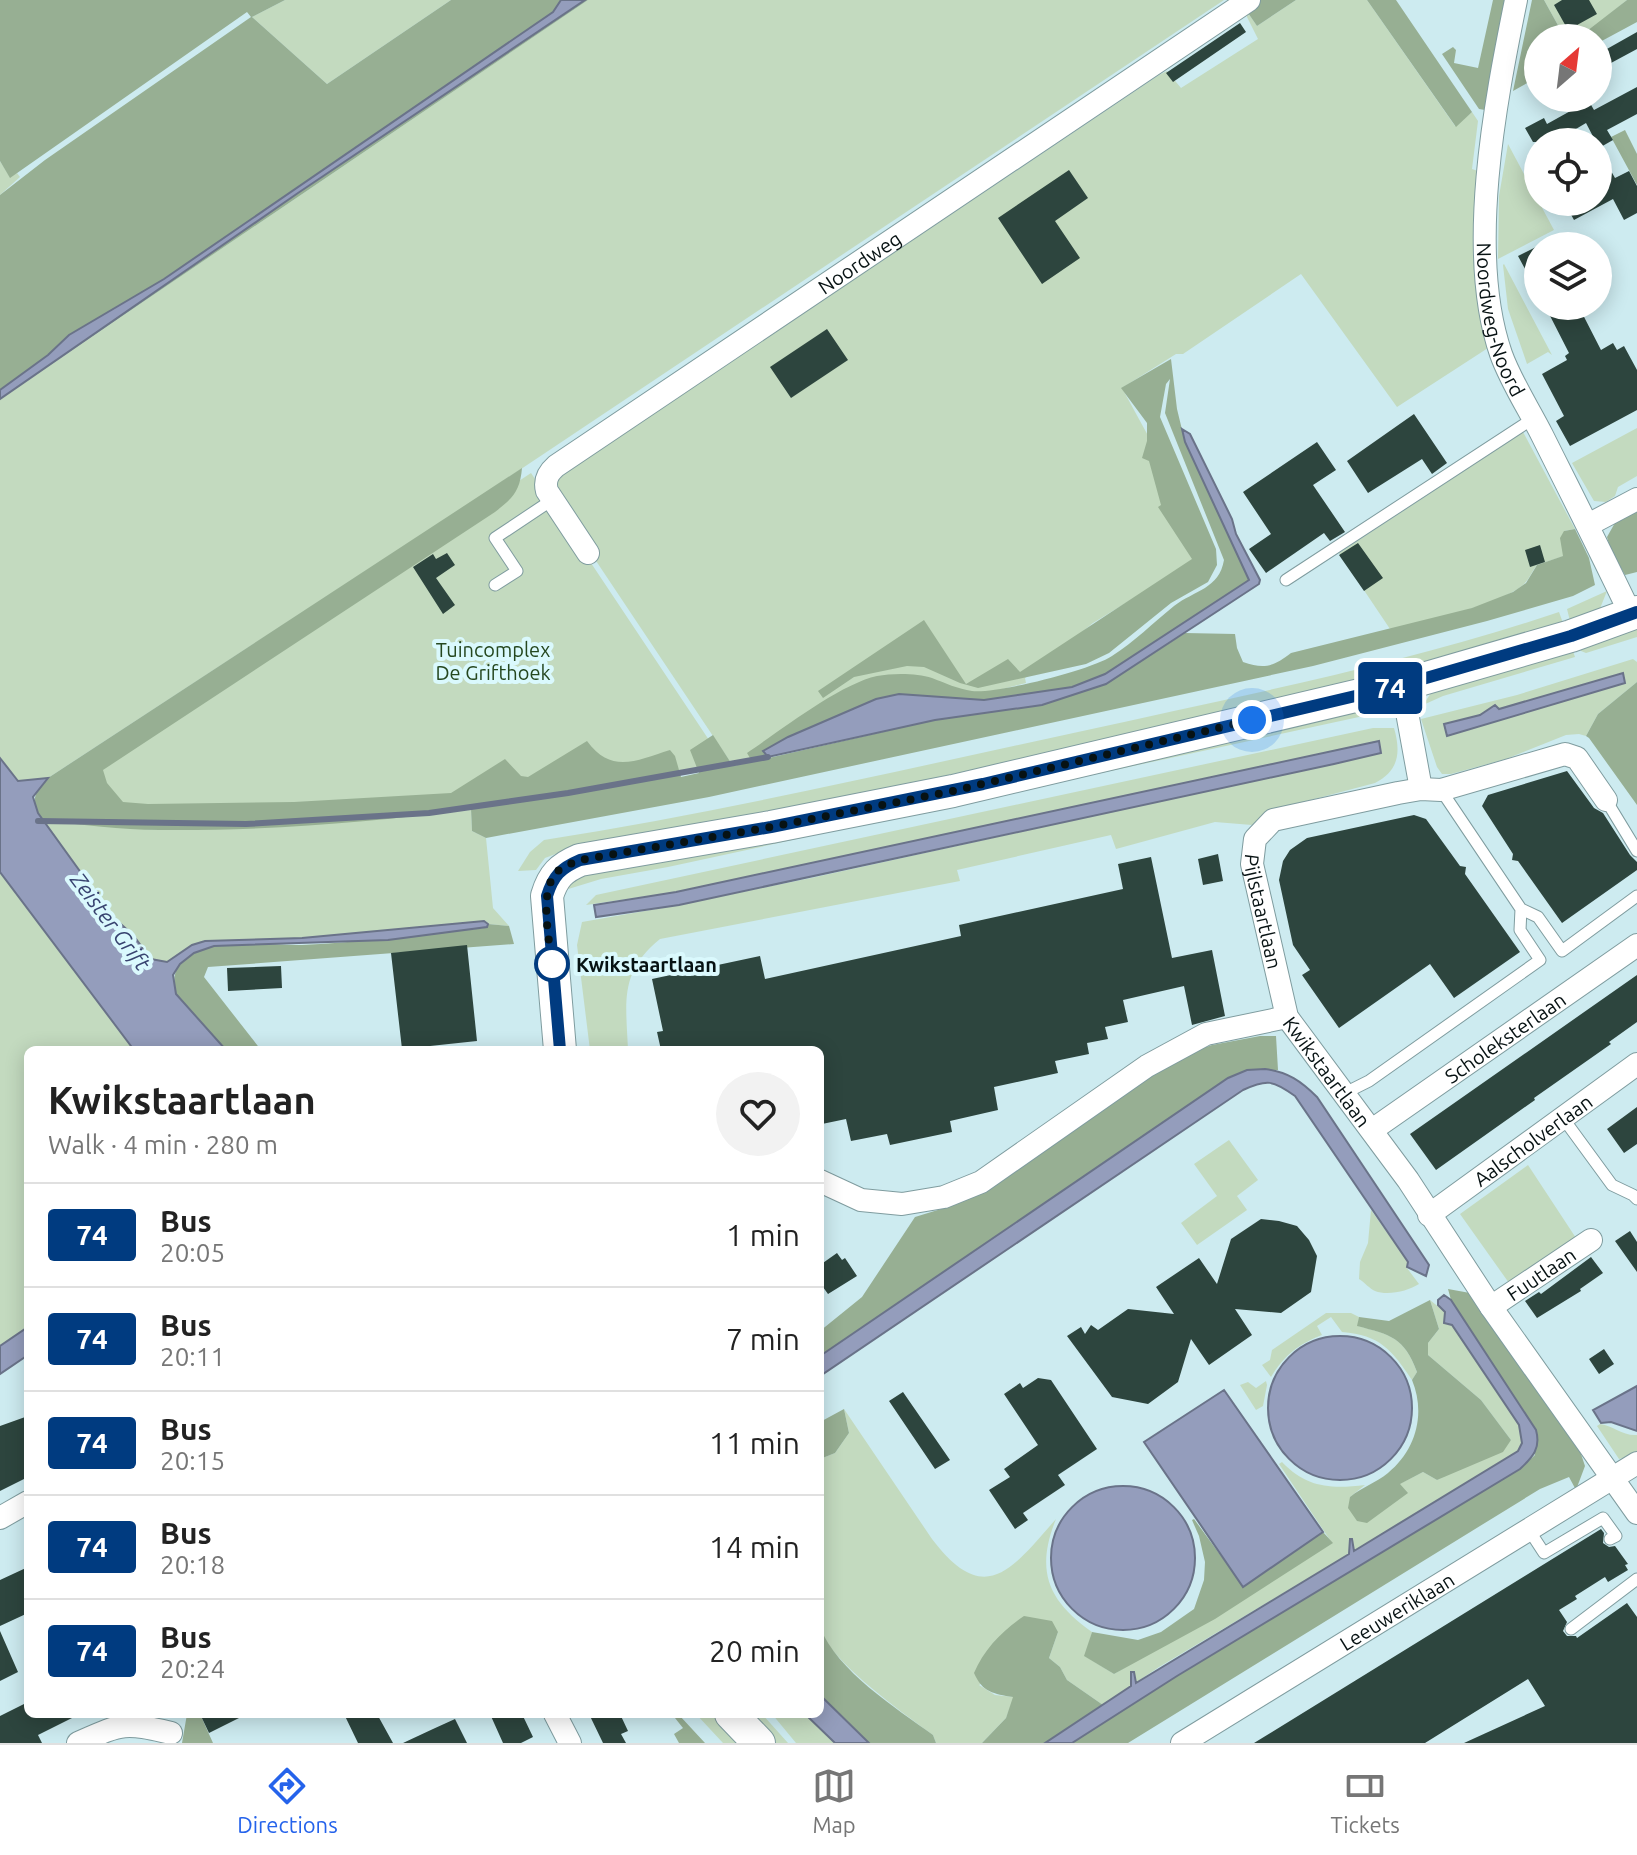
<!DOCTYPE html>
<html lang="en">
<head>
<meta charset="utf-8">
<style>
	:root { --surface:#fff; --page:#f2f2f2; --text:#222; --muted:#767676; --line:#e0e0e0; --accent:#2563eb }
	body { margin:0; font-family:Ubuntu,sans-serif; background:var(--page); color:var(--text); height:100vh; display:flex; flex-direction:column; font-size:30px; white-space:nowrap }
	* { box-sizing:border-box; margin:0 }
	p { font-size:26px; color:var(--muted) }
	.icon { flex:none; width:44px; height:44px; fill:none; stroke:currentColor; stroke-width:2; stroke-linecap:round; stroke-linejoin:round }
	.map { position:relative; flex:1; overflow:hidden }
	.panel { position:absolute; left:24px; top:1046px; width:800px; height:672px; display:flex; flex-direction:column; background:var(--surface); border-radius:12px; box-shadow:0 4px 20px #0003 }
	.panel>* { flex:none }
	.badge { padding:0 16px; border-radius:6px; font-size:28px; line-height:52px }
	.needle { width:52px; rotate:28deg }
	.tools { position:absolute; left:1524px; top:24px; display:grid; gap:16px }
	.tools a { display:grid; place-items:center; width:88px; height:88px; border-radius:50%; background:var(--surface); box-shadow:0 4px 20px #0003; font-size:40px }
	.you { position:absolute; width:40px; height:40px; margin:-20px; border:6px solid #fff; border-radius:50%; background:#1a73e8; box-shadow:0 0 0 12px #1a73e833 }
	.map>.badge { position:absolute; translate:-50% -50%; box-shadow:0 0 0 4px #fff }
	.round { display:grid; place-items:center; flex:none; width:84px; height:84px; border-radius:42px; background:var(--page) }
	.head { display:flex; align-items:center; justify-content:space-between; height:136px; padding:0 24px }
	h1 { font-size:38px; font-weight:600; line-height:60px }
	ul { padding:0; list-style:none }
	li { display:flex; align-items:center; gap:24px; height:104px; padding:0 24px; border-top:2px solid var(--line) }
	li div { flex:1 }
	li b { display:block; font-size:30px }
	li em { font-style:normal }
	li .badge { min-width:88px; font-weight:700; text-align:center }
	.tab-bar { display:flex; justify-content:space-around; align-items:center; height:112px; border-top:2px solid var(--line); background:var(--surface); font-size:22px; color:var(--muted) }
	.tab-bar a { display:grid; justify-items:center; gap:4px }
	.tab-bar .current { color:var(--accent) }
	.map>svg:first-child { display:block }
	.green { fill:#c3dabf }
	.forest { fill:#97af93 }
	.water { fill:#949dbc; stroke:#6a7389; stroke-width:2 }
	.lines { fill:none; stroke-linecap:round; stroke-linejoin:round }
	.stream { stroke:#6a7389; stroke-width:6 }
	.building { fill:#2d453e }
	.lane-casing { stroke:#7f9c9f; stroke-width:13 }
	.street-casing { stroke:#7f9c9f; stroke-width:24 }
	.secondary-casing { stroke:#7f9c9f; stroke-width:34 }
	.lane { stroke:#fff; stroke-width:11 }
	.street { stroke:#fff; stroke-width:22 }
	.secondary { stroke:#fff; stroke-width:32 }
	.line-casing { stroke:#fff; stroke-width:18 }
	.line { stroke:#003b80; stroke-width:12 }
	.walk { stroke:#071213; stroke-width:8; stroke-dasharray:0 14.4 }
	.stop-dot { fill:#fff; stroke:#003b80; stroke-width:4 }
	.labels { text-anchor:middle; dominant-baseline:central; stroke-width:8; stroke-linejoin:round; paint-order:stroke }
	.street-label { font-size:20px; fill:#071213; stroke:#daf9fd }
	.park-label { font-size:20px; fill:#25471f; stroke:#daf9fd }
	.stop-label { font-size:20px; font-weight:bold; fill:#071213; stroke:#daf9fd; text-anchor:start }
	.water-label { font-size:22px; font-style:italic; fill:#384370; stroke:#daf9fd }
</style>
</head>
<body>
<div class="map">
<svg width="1637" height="1743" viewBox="0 0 1637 1743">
	<rect width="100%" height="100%" fill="#cdebf0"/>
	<path class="green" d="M285,0H451L327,84L252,17Z
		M588,0H1224L485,493L48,778L18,781L0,758V399Z
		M1296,0H1367L1455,126L1472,112L1478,121L1472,169L1478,171L1490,345L1488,348L1397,407L1301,274L1183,354H1176L1122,388L1211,551L1093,623L1025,678L1026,683L764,751L768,757L733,766L546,486L1159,75L1167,71L1181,88L1258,39L1247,17L1246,10L1257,26Z
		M1544,0H1627L1584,35L1578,38H1565Z
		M1508,144L1554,230L1498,259L1499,196Z
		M0,161L10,177L17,173L20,177L0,195Z
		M1503,265L1504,264L1552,355L1548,352L1527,364L1508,309Z
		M1637,428V476L1618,487L1615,496L1606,502L1594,501L1572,463Z
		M1523,432L1575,529L1564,531V556L1537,565C1532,571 1529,580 1523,585C1497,606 1424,622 1390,629L1339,553Z
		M531,473L725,764L466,802L108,808L87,768Z
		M1607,591L1599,611L1570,621L1567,609Z
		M1559,612L1563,623L1276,704L662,837L561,852L545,858L536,870L518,871L530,852L544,840C723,812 901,770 1078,732C1239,696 1402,665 1559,612Z
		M1637,626V637L1586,653L1581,651L1579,646Z
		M1572,648L1575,657L1443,696L1423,705L1433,690Z
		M1633,659L1637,662V682L1598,714L1586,736L1579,734L1566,735L1506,759L1451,774H1442L1437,767L1421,719L1517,695Z
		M1374,702L1389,714L1359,717L668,867L601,879L565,890L568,877Z
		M1373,728H1394C1401,752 1399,771 1375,783L1265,812L1252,825L1215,822L1116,849L1111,835L957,870L960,881L660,939C619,972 626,1002 628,1050H590L577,945L582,922L679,905L811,878L1380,753L1379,742L676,892L586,905L596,895Z
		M471,809L472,831L486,838L493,908L509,926L488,924L486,921L302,938L205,941L192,945L167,962L152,959L133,935L113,917L43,821L156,830L437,814Z
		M0,872L134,1050H28V1327L0,1346Z
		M1229,1140L1258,1180L1237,1196L1247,1210L1197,1245L1181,1223L1217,1196L1194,1164Z
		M1528,1165L1576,1238L1509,1283L1460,1214Z
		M1371,1210L1408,1262L1407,1268L1419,1284C1408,1291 1388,1296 1375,1291C1370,1289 1364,1282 1359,1279L1360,1262L1368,1243Z
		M1430,1300L1445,1312L1444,1323L1452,1325L1519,1425L1522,1444L1518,1451L1354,1551L1352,1540L1349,1554L1159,1667L1103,1705L1067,1680L1060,1667L1049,1658L1058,1632L979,1685L995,1695L1014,1697L1006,1718L982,1743H936L933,1735C906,1715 826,1659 820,1627C818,1617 822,1608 820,1596V1459L835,1453L849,1433L844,1409L932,1539C985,1609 1012,1569 1056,1519C1035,1571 1048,1601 1092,1632L1085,1656L1114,1674L1332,1543L1279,1464L1282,1462C1307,1488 1331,1489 1365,1485L1350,1497L1407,1493L1399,1484L1423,1472L1437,1480L1511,1440L1481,1400L1428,1355V1343L1439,1329Z
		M1326,1313H1351L1359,1317L1358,1326C1391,1335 1404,1337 1417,1372L1412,1380C1392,1350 1380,1335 1342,1332L1331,1317L1317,1326L1322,1335C1298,1344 1284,1356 1271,1377L1262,1365L1270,1360L1272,1350Z
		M1266,1381L1267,1385L1263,1406L1256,1410L1240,1385L1248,1382L1256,1388Z
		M1600,1424C1614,1426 1622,1436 1637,1435V1454L1619,1459L1597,1426Z
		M696,1714H715L743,1743H723Z
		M744,1714H762L788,1743H772Z
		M772,1714H805L835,1743H796Z"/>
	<path class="forest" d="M0,0H285L252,17L327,84L451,0H588L0,399V195L45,160L251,17L247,12L10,178L0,161Z
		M1261,0H1296L1257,26L1246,10Z
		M1367,0H1396L1472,112L1456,127Z
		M1493,0H1508L1485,110L1479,109L1442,54L1453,47L1456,50L1454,63L1478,68Z
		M1532,0H1544L1565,38H1538V77L1513,91Z
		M1627,0H1637V22L1598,43V38H1578Z
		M1625,130L1637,154V185L1611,137Z
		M1171,359L1177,409L1185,442L1249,580L1105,674L1072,687L984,700L899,694L788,737L764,751L766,755L750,758L747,753C781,730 840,684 877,676C893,673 917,673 932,678C945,683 958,689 972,691C997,694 1091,670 1112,656C1134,642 1153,623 1174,606C1195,590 1219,589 1224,560L1165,413L1170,379L1166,384L1160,417L1216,549L1217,565L1208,582L1171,603L1109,653L1086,664L978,688L960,683L924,667L907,666L854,677L823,698L818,691L924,620L966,684L1008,659L1020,672L1192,559L1158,507L1161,505L1149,461L1142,458L1147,441V423L1121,388Z
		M522,468C520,491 513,498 495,512L103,770L107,783L123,802L148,804L294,802L451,793L505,759L521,776L528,777L587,741C612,775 637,760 670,750L675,756L681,777L699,773L690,750L713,735L733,766L935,720L1042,705L1106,684L1185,633L1235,634L1237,648L1243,662C1265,670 1274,666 1291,653L1472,608L1513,592L1526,583L1537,565L1563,556L1560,538L1564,531L1575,529L1589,558L1595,585L1573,596L1487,621L1313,666L709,797L486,838L472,831L471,809C368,823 263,831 159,830C121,830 82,824 43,821C30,802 33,793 48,778Z
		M1637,508V572L1625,575L1610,548L1607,537L1616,521Z
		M1637,682V805L1589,738L1586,736L1598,714Z
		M488,924L509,926L514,944L208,967L204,977L261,1050H226L176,994C171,976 176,963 193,954C224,937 268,946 302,945C363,942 423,935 484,928Z
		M1260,1036H1276L1278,1070H1247L1228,1078L820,1356V1331L862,1297L915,1217L954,1205L998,1180L1183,1055L1212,1045Z
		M1448,1289L1470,1293L1579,1448L1585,1466L1576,1490L1569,1477L1540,1489L1128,1743H1072L1177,1676L1520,1469L1535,1455L1451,1300Z
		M1430,1300L1439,1329L1428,1343V1355L1481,1400L1511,1440L1503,1452L1437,1480L1423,1472L1400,1484L1408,1493L1367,1523L1357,1521L1348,1508L1350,1497C1362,1487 1376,1483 1388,1473C1416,1450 1426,1414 1412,1380L1417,1372C1404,1337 1391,1335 1357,1326L1359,1317L1389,1321Z
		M844,1409L849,1433L835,1453L820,1459V1422Z
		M1194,1519L1243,1586L1323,1532L1333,1543L1215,1619L1114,1674L1084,1656L1092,1632L1138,1640L1161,1632L1194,1609L1204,1580L1205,1562L1199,1536L1192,1520Z
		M1024,1616L1052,1621L1058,1632L1049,1658L1060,1667L1067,1680L1103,1705L1045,1743H982L1006,1718L1013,1697C994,1694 982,1692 974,1673C984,1649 1003,1630 1024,1616Z
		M820,1627C837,1671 896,1708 933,1735L936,1743H869L820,1695Z
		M187,1714H200L213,1743H182Z
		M680,1716L705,1743H679L674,1734L683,1728L675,1718Z"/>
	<path class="water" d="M561,0H585L298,193L0,399V390L48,355L69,335L164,279L553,12Z
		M1182,429L1190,434L1232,519L1236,534L1260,580L1259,584L1106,684L1042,705L935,720L768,757L763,751L788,737L876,699L899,694L984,700L1072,687L1105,674L1249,580L1185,442Z
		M1623,673L1625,683L1447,736L1444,724L1480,715L1495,705L1499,709Z
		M1379,741L1381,753L1334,764L679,905L596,917L594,905L676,892Z
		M0,758L18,781L48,778L33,797L38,813L113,917L133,935L151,959L167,962L192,945L205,941L302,938L484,921L488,924L487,927L388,940L214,946L194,953L180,964L173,975L176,994L226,1050H134L0,872Z
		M1265,1069C1288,1072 1301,1081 1317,1097L1429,1265L1426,1276L1407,1267L1408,1262L1295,1096C1273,1080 1267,1079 1243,1090L820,1376V1356L1228,1078L1247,1070Z
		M1444,1295L1451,1300L1536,1430C1541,1448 1533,1457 1520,1469L1177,1676L1072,1743H1045L1131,1686V1672H1134L1136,1683L1349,1554L1350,1539H1352L1354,1551L1518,1451L1522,1443L1519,1425L1452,1325L1444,1323L1445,1312L1438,1305V1300Z
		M28,1327V1355L0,1374V1346Z
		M1268 1408a72 72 0 1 1 144 0a72 72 0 1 1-144 0Z
		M1637,1386V1431L1611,1422L1601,1423L1593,1410Z
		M1224,1390L1323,1532L1243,1587L1144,1442Z
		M1051 1558a72 72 0 1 1 144 0a72 72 0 1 1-144 0Z
		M820,1695L869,1743H835L805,1714H820Z"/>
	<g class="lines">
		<path class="stream" d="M38,821L246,824L429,813L568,793L768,757"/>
	</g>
	<path class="building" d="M1562,0H1589L1597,14L1568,30L1554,5Z
		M1240,23L1246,32L1173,82L1166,73Z
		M1637,32V49L1598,70V54Z
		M1637,87V114L1607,130L1613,140L1599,148L1586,123L1554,142H1533L1525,128L1544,118L1547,124L1574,109L1568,98H1587L1594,110Z
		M1598,148L1615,178L1629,171L1637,186V213L1624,220L1613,199L1574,220L1564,202H1598Z
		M1069,170L1088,198L1055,221L1080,258L1042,284L998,218Z
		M1538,246V293L1518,256Z
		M1545,306H1570L1574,314L1581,311L1601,350L1613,343L1617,350L1624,346L1637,370V410L1570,446L1556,421L1564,416L1542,374L1567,360L1565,356L1569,353Z
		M827,329L848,360L791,398L770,367Z
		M1414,414L1447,463L1432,474L1422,459L1368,493L1347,461Z
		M1317,442L1336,470L1313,485L1345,532L1330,541L1324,533L1266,573L1249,549L1271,534L1243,492Z
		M1358,543L1383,578L1364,591L1339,555Z
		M1540,545L1545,562L1530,567L1525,550Z
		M447,553L455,565L436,578L455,605L443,614L413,567L433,554L436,559Z
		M1567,771L1594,808L1603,813L1630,855L1637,862V870L1562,923L1518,861L1512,860L1513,854L1482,806L1488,795Z
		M1414,815L1426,819L1460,866L1466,867L1465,874L1520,952L1454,998L1430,964L1339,1028L1302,975L1310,970L1293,945L1279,880L1283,861L1290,850L1307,838Z
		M1218,854L1223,881L1203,885L1198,859Z
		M1151,857L1172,958L1212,950L1225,1016L1192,1025L1184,986L1123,1000L1128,1022L1105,1027L1108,1039L1087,1043L1089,1054L1055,1061L1058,1073L994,1087L998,1110L950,1121L952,1132L890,1145L887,1134L851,1141L846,1119L822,1124L820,1050H661L657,1032L663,1031L652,979L760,956L765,979L961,936L959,925L1123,889L1118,864Z
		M467,945L477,1041L402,1049L391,953Z
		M281,966L282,988L228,991L227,968Z
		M1637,975V1022L1609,1042L1611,1044L1534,1098L1535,1100L1436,1170L1410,1134Z
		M1637,1107V1144L1624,1153L1607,1129Z
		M1261,1219L1279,1221L1297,1226L1309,1240L1317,1256L1311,1292L1281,1313L1235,1309L1252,1335L1209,1365L1191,1339L1178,1382L1148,1404L1112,1397L1067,1336L1081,1327L1085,1334L1091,1325L1098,1330L1128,1309L1174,1314L1156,1287L1199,1258L1217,1284L1231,1239Z
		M1630,1231L1637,1242V1272L1615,1241Z
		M837,1253L842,1260L845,1258L857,1276L828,1294L820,1283V1265Z
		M1591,1257L1603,1273L1580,1289L1581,1291L1537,1318L1525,1301L1539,1292L1541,1294Z
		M1604,1349L1614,1364L1599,1374L1589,1359Z
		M1038,1378L1051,1380L1097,1449L1058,1475L1065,1485L1023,1513L1028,1520L1015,1529L989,1490L1010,1477L1004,1469L1038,1445L1004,1394L1020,1383L1023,1388Z
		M903,1392L950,1460L935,1469L889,1401Z
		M28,1416V1477L0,1491V1426Z
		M1601,1529L1604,1533L1603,1543L1609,1547L1615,1546L1628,1564L1625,1565L1628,1570L1608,1582L1605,1577L1575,1596L1577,1599L1559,1610L1567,1622L1563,1631L1567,1636H1576L1577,1638L1627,1603L1637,1617V1743H1464L1545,1706L1528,1679L1425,1743H1254Z
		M28,1567V1613L0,1626V1580Z
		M0,1631L18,1672L0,1681Z
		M28,1702V1714H80L38,1735L42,1743H0V1716Z
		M200,1714H247L209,1733Z
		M344,1714H377L393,1743H358Z
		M490,1714H522L533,1737L521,1743H503Z
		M589,1714H620L628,1731L621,1734L626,1743H603Z
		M455,1719L467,1743H403L433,1729Z"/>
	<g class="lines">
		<defs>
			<path id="lane" d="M1286,580L1534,418
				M495,585L517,571L495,538L552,500
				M1606,800L1637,851
				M1521,909L1538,917L1562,951L1637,896
				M1345,1093L1369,1081L1540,960L1520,930L1521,909L1441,790
				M1563,1118L1612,1185L1633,1195L1637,1199
				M1529,1530L1544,1553L1603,1518L1616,1536L1610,1539
				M1571,1629L1637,1579"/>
			<g id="street">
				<path id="s1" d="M1516,0C1495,103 1466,253 1501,354C1511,382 1529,409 1542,435C1572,495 1602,554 1631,615"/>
				<path d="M1588,525L1637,499"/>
				<path id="s2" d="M588,553L547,491C544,480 548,473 556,466L1249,0"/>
				<path d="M1402,685L1421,789"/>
				<path id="s3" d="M1606,800L1577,758L1565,754L1441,790L1421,789L1398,793L1273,820L1255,839L1252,864L1287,1017L1408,1180L1491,1307L1637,1513"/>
				<path id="s4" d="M1372,1130L1637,945"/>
				<path d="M820,1181L861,1200L902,1204L944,1197L981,1182L1147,1066L1206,1034L1287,1017"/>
				<path id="s5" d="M1429,1215L1637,1064"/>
				<path id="s6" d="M1491,1307L1591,1240"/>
				<path d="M0,1518L28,1502"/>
				<path d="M555,1714L570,1743"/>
				<path d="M78,1743C123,1723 123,1722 171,1733"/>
				<path id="s7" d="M1182,1743L1637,1463"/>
			</g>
			<path id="secondary" d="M560,1050L547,896C553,876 561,868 580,860L771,827L953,791L1402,685L1571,636L1637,612
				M731,1714L759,1743"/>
		</defs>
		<use href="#lane" class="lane-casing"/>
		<use href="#street" class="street-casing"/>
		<use href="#secondary" class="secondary-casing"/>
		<use href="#lane" class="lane"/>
		<use href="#street" class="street"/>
		<use href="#secondary" class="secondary"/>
	</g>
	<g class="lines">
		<defs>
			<path id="line" d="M560,1050L547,896C553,876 561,868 580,860L771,827L983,784L1402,685L1571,636L1637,612"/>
		</defs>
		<use href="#line" class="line-casing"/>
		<use href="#line" class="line"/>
		<path class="walk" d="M552,964V966C550,942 538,891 557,872C563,866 573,863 580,860L771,827L953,791L1252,720"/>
	</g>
	<circle class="stop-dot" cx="552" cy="964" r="16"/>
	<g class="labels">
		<g class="street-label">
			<text stroke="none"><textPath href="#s2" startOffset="468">Noordweg</textPath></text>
			<text stroke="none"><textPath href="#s1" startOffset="324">Noordweg-Noord</textPath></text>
			<text stroke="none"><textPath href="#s3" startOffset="464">Pijlstaartlaan</textPath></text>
			<text stroke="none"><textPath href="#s4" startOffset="162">Scholeksterlaan</textPath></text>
			<text stroke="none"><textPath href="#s3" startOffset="640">Kwikstaartlaan</textPath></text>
			<text stroke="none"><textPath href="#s5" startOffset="128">Aalscholverlaan</textPath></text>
			<text stroke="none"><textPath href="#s6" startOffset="60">Fuutlaan</textPath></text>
			<text stroke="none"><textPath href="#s7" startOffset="252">Leeuweriklaan</textPath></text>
		</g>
		<g class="park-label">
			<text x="493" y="649">Tuincomplex<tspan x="493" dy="23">De Grifthoek</tspan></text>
		</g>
		<g class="stop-label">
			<text x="576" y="964">Kwikstaartlaan</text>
		</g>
		<g class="water-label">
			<text transform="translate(111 921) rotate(53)">Zeister Grift</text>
		</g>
	</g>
</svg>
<div class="tools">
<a><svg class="needle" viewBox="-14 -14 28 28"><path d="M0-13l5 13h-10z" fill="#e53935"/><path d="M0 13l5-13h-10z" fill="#767676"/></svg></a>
<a><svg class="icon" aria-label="locate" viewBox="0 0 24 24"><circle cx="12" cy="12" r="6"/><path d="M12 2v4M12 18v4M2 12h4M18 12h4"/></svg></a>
<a><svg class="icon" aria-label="layers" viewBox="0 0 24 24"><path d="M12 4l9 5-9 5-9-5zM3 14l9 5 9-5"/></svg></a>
</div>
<div class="you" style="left:1252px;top:720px"></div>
<b class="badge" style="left:1390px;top:688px;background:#003b80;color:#fff">74</b>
<section class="panel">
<div class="head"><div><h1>Kwikstaartlaan</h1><p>Walk · 4 min · 280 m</p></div><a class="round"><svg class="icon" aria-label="heart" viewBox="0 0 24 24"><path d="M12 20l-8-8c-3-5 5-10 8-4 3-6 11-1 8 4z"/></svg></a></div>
<ul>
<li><span class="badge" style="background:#003b80;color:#fff">74</span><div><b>Bus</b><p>20:05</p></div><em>1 min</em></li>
<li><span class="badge" style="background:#003b80;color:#fff">74</span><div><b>Bus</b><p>20:11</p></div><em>7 min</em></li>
<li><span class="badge" style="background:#003b80;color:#fff">74</span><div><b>Bus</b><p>20:15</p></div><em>11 min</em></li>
<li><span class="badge" style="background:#003b80;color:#fff">74</span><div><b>Bus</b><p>20:18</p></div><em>14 min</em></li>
<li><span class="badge" style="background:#003b80;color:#fff">74</span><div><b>Bus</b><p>20:24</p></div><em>20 min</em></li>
</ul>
</section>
</div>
<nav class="tab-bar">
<a class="current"><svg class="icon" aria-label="directions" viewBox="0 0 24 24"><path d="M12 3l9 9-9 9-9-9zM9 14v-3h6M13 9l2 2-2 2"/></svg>Directions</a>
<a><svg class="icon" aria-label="map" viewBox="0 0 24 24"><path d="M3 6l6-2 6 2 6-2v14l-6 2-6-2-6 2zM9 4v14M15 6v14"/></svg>Map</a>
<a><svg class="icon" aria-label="tickets" viewBox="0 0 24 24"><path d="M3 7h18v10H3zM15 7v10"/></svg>Tickets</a>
</nav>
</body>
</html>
